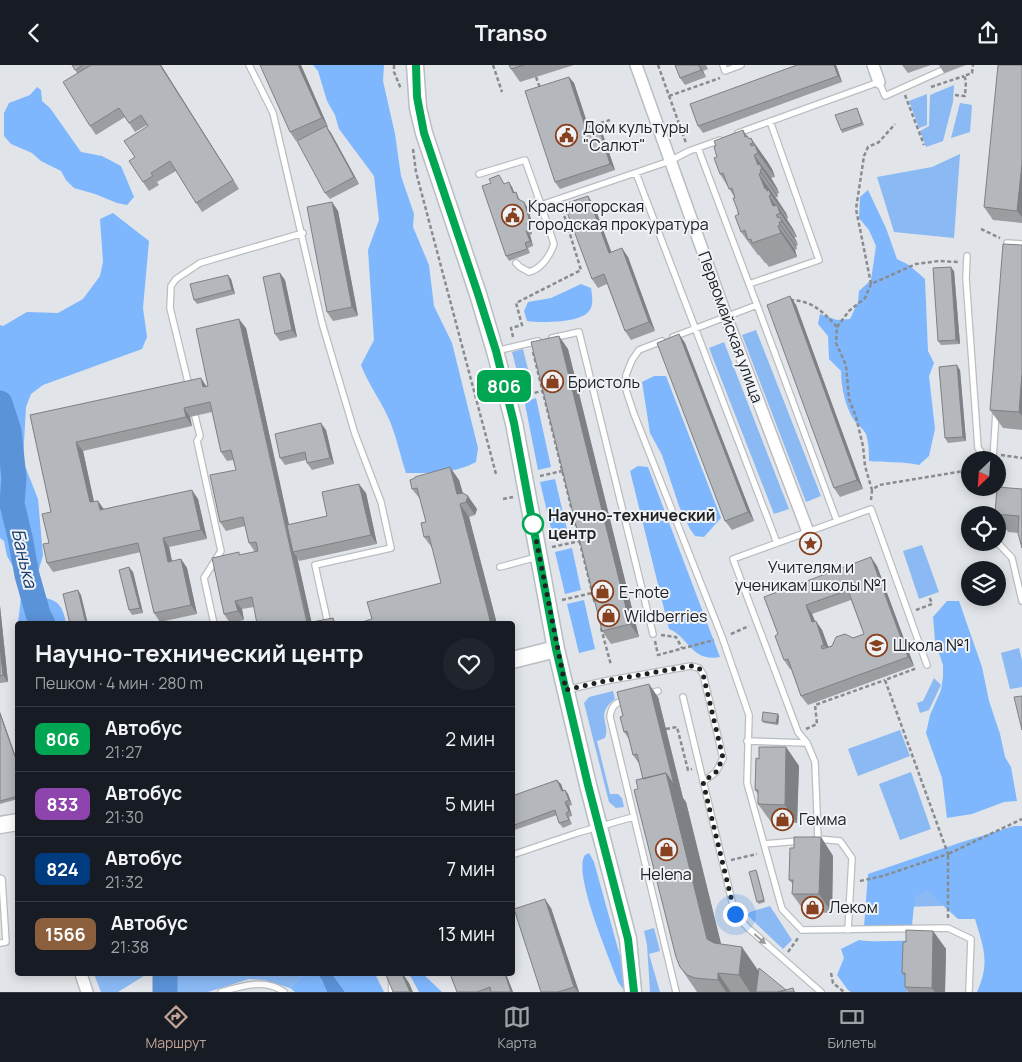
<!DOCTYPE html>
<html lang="ru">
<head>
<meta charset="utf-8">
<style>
	:root { --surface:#171b24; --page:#20242c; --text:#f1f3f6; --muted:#9ea1a6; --line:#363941; --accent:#c2a395 }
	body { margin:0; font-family:Manrope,sans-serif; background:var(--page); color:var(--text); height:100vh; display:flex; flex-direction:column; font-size:19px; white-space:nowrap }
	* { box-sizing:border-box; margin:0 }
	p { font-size:16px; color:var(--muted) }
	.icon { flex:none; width:28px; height:28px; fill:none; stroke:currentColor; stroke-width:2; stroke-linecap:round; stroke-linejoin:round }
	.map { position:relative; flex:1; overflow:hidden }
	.panel { position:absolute; left:15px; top:556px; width:500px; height:355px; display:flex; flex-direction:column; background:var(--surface); border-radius:5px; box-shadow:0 2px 12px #0003 }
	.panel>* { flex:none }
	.badge { padding:0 10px; border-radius:8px; font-size:18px; line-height:32px }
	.needle { width:32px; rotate:205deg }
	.fabs { position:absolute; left:961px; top:386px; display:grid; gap:10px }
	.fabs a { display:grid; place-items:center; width:45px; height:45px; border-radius:50%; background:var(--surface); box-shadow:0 2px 12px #0003; font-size:25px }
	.you { position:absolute; width:25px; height:25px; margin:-12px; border:4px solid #fff; border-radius:50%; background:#1a73e8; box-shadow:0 0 0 8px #1a73e833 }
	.map>.badge { position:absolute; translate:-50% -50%; box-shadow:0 0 0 2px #fff }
	.round { display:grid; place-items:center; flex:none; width:52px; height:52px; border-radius:26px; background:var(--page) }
	.headline { display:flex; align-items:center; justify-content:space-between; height:85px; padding:0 20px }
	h1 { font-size:24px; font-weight:700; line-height:38px }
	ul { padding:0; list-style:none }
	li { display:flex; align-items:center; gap:15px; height:65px; padding:0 20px; border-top:1px solid var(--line) }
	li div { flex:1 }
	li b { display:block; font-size:19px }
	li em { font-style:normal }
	li .badge { min-width:55px; font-weight:700; text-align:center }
	header { display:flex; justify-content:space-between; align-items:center; height:65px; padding:0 20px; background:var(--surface); font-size:22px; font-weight:700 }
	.menu { display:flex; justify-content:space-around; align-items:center; height:70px; border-top:1px solid var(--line); background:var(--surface); font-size:14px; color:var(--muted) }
	.menu a { display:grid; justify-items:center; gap:2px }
	.menu .on { color:var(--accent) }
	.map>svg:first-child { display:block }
	.green { fill:#8ab9f4 }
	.forest { fill:#7eb7fe }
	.water { fill:#5b93d8 }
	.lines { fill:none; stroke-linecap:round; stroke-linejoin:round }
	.river { stroke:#5b93d8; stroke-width:25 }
	.lane-casing { stroke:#babdc1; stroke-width:8 }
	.street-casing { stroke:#babdc1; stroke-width:14 }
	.secondary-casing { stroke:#babdc1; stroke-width:19 }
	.path { stroke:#898b8e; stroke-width:2.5; stroke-dasharray:4 2.5; stroke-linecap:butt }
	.lane { stroke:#fff; stroke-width:5.5 }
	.street { stroke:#fff; stroke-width:11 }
	.secondary { stroke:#fff; stroke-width:16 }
	.wall { fill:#9b9da1; fill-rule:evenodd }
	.shaded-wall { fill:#7e8083 }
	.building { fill:#b4b7bb; stroke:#7e8083; fill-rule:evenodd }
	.oneway { fill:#9b9b9c }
	.line-casing { stroke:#fff; stroke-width:11 }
	.line { stroke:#00a651; stroke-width:8 }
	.walk { stroke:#202123; stroke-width:5; stroke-dasharray:0 9 }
	.stop-dot { fill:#fff; stroke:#00a651; stroke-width:2.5 }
	.labels { text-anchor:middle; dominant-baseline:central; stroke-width:4; stroke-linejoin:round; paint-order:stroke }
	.poi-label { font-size:16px; fill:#202123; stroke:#eff2f6; text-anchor:start }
	.street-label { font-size:16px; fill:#202123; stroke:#eff2f6 }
	.stop-label { font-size:16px; font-weight:bold; fill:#202123; stroke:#eff2f6; text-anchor:start }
	.water-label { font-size:18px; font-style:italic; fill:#163c69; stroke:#eff2f6 }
</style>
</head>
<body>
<header><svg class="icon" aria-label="back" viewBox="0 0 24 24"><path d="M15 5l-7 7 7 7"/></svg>Transo<svg class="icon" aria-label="share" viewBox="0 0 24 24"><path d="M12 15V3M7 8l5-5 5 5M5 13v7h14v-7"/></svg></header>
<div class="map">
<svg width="1022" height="927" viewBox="0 0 1022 927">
	<rect width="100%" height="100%" fill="#e1e4e8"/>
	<path class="green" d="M954,20L953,37L943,76L926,82L920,66L929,61L930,30Z
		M927,29V60L919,63L909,36Z
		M960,38L972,40L970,67L951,73Z
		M960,89L954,173L894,167L877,112L932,102Z
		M756,265L821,431L806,437L742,270Z
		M724,277L789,444L774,449L709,283Z
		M523,284L532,320L526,324L521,322L512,287Z
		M922,480L939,527L919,534L903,486Z
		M1019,583L1022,595V622L1010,624L1001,588Z
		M934,613L941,620L929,645L920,648L917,638L923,636Z
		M613,626L615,634C594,650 611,659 605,673L597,676L610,729H618L622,733L624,742L616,743L609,737L584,638L589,632Z
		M900,665L910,691L858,711L848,684Z
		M911,707L931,764L900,775L879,719Z
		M958,801L967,840L906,842L905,818Z
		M770,841L792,875L783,884L747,850L750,847Z
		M654,863L660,886L649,889L660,927H650L647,880L644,866Z
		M94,909H147L118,927H101Z
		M165,909H304L290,923L264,915L249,914L208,927H165Z"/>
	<path class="forest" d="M313,0H384L383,16L395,69L401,111L414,149L413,162L429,200L434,241L452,278L478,383L476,397C454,409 430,408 406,408C400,390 396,369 388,352C380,334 368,319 361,300L374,275L368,185L379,155L374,111L339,64L335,50L327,36L318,6Z
		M37,22L41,25L42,36L50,43L81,87L102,91L121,101L134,132L127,140L117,138L95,129L74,123L66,115L61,106L41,96L32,88L11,79L4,71V48L9,38L30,30Z
		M868,125L886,163L897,194L909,200L925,214L928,286L934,298L929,311L935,364L929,391L919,400C902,396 886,398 869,396C869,388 869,378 866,369C863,363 857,360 854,355C845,342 841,320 841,306L829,294L828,271L818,259L820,249L837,255L850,254L858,237L859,226L871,215L876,181L869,165L859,153L860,132Z
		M113,148L149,176L143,243L147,272L142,284L43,320L31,329L26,342L23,396L38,434L43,490L39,504L19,512L7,491L4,476L0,473V260L3,261L27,247L58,248L83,234L100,211L103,197L100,154Z
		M581,219L591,223C592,230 594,240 589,246C581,258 541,258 527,256L524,246L528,237L551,233Z
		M654,311H666L721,453L704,472L695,471L690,464L679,441L662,390L650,368L642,317Z
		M536,333L551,402L538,405L525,339L526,336Z
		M638,401L648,402L720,592C691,597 689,572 669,564L630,406Z
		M555,414L569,473L554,476L540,417Z
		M572,483L581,525L565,529L555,487Z
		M21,532C46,533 62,529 66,559H18Z
		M584,535L595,584L579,588L567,539Z
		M947,536H959L982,602L989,636L1000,669L1005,692L1011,702L1017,736L1004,737L972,749L947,753L942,713L926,668L930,650L941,625L943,612V600L935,576L933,552Z
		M1014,761H1022V927H977C990,898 984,884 975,854H958L937,835L929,824L915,831L912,860L864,862L868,809L959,778Z
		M589,788L594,797L623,902L624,925L618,917C610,894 572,808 585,790Z
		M859,875C877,878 895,875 913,876L906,911L907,927H851L848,925L837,910L844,893L841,884Z
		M304,909L318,910L322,915L327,927H295L290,923Z
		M332,909H375L384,927H345Z
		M406,909H423L442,927H419L411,912Z"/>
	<path class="water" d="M311,909H332L345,927H327L322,915L318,910Z"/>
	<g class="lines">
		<path class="river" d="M0,338L9,366L14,413L12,439L20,472L27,510L38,549L43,559
			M165,909V927"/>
		<defs>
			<path id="lane" d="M249,0L273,48L322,258L355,369L381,437L391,483L315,500L328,559
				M723,0L725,6L741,0
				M738,68L879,17L885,31L954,0
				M698,83L749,219L819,195L770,56
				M636,108L777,478
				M479,109L525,95L541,140
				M1007,186V178L1022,179
				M967,191L966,213L978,383L987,395
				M516,198L520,202L529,207C541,204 550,191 554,179L541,140L670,96L689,86L720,75
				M749,219L757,240
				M673,272L757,240L837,456
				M552,273L579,267L653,569
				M662,276L639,285L632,295L626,310V325L634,349L722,572L749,650L747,718L782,844L802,865L948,863L971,874L969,927
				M496,286L538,276
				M189,321L170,243L171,221L176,214L200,198L303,168
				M195,351L200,371L197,376L221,486L204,513L214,559
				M993,395L996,347
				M998,418L1001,429
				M1001,449L998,478L1012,493L1022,536
				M500,502L537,492
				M566,625L605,616L691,601L699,603L703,609L723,693L716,707L703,717
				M648,629L658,626
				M683,632L735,849L748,863L821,927
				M627,634C616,637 611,641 610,652L676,927
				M747,676L807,678
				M818,774L840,776L852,793L848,865
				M814,775L818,774L815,697L807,678L798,667L733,494L871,444L927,600
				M764,779L799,776
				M512,790L577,768L633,752
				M0,813L2,814L6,877L0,878
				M391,909L392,927
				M221,927C241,921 265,913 284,927"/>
			<path id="street" d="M636,0L726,251L808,467
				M873,0L879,17
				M81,909L87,927"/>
			<path id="secondary" d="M415,0L418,43L424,68L478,229L495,286L514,358L556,584L588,720L628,874L633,927
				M512,595L556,584
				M0,760L18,757"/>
		</defs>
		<use href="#lane" class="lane-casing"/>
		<use href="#street" class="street-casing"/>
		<use href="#secondary" class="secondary-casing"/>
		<path class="path" d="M394,0V7L401,24
			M493,0L502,27
			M658,0L686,78
			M536,12L540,23
			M931,22L964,11
			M905,30L924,80
			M955,30L965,31L966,16L964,11L972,8L973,0
			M669,31L720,13
			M588,62L610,55
			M413,84L416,107L496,409
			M981,164L1000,173
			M871,219L856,144L864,91L868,82L879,77L895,59
			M790,235C813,236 822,246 837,262L836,278L846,300L849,334L856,352L863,381L865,401L872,425
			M837,262L849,246L865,233L871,219L916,199L939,196L958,197
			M513,272L511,263L522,260L516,238L581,205L562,143
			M533,287L595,539
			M522,331L542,326
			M1001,390L1022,393
			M540,411L562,406
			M503,434L513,432
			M871,435L872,425L879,420L970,405
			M552,482L580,476
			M562,535L592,528
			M916,545L932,539L929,531
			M601,563L611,600
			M731,569L749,561
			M661,570L676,572L682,583
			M655,576L658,590L714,575
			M666,664L677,662L688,705L692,704
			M806,664L817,659L815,640L885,615
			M731,795L757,789
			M860,816L883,811L948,789L885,615L917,603
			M948,853V789L1022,754
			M788,887L798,873
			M831,908L833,918L844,927"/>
		<use href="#lane" class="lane"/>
		<use href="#street" class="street"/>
		<use href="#secondary" class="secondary"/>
	</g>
	<path class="wall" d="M72,0H161L239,124L202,147L176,106L157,117L159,120L149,126L143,117L135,92L148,61L147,60L135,67L125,52L96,70L90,61L77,8Z
		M301,0L328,62H327L331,68L359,119L330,134L325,128L308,71L296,76L290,67Z
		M509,0H574L520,17L511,4Z
		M675,0H706L708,4L703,6L706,12L685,20L680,13Z
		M836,0L842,17L703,68L698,61Z
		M902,0H931L908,8Z
		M939,0H966L944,8Z
		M1022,0V158L993,155L984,142Z
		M569,12L574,18L590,66L603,70L615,105L560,124L555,117Z
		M858,45L864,60L842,68L841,65Z
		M743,65L767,96L772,104L775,112L771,113L777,123L779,128L777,129L778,132H776L786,148L788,153L787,154L793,164L797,172L794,173L798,180L796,181L797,184L795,185L797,192L769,202L766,198H765L759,190H758L741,167L735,133L720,109L716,81Z
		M504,119L512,122L514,127H516L520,135L524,137L527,142L532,157L530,163L532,169L530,170L533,181L528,183L530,188L509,196L506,191Z
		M332,137L338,146L358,251L333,256L327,247Z
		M594,140L611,187L628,192L655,266L631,275L625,266L607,219L598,223L592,214Z
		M1022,180V365L1003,363L990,345Z
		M954,206L960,279L941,280L938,276Z
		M231,214L235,229L197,239L194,235Z
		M285,215L297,272L280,276L275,269Z
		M790,231L796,240L863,424L840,432L834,423Z
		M246,263L289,460L327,451L366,428L377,479L299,496L297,492L311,557L333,553L337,559H257L254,542L242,544L244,555L230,558L224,549L241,490L255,487L249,478L245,461L226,466L220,457L236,405L233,395L227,396L221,387L212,347L190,352L192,361L83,386L94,437L98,436L104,444L198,434L207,474L169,482L172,496L181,494L187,503L197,549L160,557L154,548L141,487L53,507L47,498L51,447L30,350L208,321Z
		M679,269L685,278L754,456L732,465L725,456Z
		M568,284L639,572L611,579L602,566Z
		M960,305L966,376L948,378L945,373Z
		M326,365L334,399L312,405L307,398L306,395L285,400L280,393Z
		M459,415L463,428L477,444L475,450L469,452L497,559H355L372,554L441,518L433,484L424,472L426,457L420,434L412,424Z
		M1022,424L1018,468L1008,467L998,453V450H996L995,449Z
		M877,501L914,601L808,640L801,631L791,604H790L784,595L778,569L764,532ZM851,535L864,569L828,582L822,565L815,556L812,549Z
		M133,507L143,548L132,550L129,545Z
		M0,541L8,617L0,618Z
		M658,632L683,733L686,737L721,879L786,925L793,923L795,927H697L680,902L638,724L643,714L640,700L633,690L629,674L624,667L623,651Z
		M0,647L18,698V734L0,739Z
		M779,651L778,660L764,658L762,656Z
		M786,682L799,701L797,758L771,757L758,739V729L755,725L759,694Z
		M561,719L563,725H565L568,729L572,740L569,741L572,751L569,752L572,759L563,763L559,758L557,750L512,766V731Z
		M821,772L833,791L832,848L805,847L792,829L793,819L789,815L794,783Z
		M757,807L765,837L759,839L757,837Z
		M551,843L579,927H541Z
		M933,866L946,884L945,927H908L905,922V913L902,908L906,877Z
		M450,909H506L513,927H457Z"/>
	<path class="shaded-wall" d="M160,0H161L239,124L233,115Z
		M298,0H301L328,62L322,53Z
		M699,0L703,6L706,12L701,5Z
		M834,0H836L842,17L838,11Z
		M569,12L574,18L592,73L587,67Z
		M326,61L331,68L359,119L354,112Z
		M599,63L603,70L615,105L610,99Z
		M751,73L767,96L772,104L775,112L758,88Z
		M754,90L771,113L777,123L779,128L762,104L758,100Z
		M1022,99V152L1017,146Z
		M760,105L777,129L778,132L761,108Z
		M759,109L786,148L788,153L771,130L765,124Z
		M509,117L512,122L516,132L513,128Z
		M588,131L594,140L615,197L609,188Z
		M769,131L778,143L777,140L793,164L797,172L780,148L773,141Z
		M332,137L338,146L358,251L352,242Z
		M524,137L527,142L532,157L530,163L532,169L529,165L527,159Z
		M780,152L796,175L798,180L782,157Z
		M779,157L796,181L797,184L780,160Z
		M778,161L795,185L797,192L781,168Z
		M526,166L530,170L533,181L530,176Z
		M622,183L628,192L655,266L649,257Z
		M951,202L954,206L960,279L956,275Z
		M280,208L285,215L297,272L292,265Z
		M228,210L231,214L235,229L232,225Z
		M790,231L796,240L863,424L857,415Z
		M239,254L246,263L295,487H293L297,492L312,559H308Z
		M679,269L685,278L754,456L748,447Z
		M559,271L568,284L639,572L630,559Z
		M957,300L960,305L966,376L963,372Z
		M1022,308V351L1019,347Z
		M201,313L207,322H203Z
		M184,343L190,352L192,361L186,352Z
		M321,358L326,365L334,399L330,393Z
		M76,377L83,386L96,446L90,437Z
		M450,402L459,415L465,437L457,429Z
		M359,419L366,428L377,479L371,470Z
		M192,425L198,434L207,474L201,465Z
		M468,431L477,444L475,450L466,437Z
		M98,436L104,445H100Z
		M460,439L469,452L497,559H491Z
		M163,473L169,482L174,506L168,497Z
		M871,492L877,501L914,601L908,592Z
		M181,494L187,503L197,549L191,540Z
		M129,502L133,507L143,548L140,543Z
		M78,525L81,530L88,559H86Z
		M235,536L242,544L244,555L238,546Z
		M806,540L812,549L819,566L812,557Z
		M0,541L8,617L3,610L0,582Z
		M816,556L822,565L831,589L824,580Z
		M649,619L658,632L683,733L686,737L727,903L707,874L666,708Z
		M0,647L18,698V700L0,649Z
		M778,649L779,651L778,660L776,658Z
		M786,682L799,701L797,758L785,740Z
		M557,715L561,719L565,730L562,726Z
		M565,725L568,729L572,740L569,735Z
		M565,737L569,741L572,751L569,746Z
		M821,772L833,791L832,848L819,829Z
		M545,834L551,843L579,927H578L574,922Z
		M933,866L946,884L945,927H935L932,923Z
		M742,882L762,911L760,927H750L739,910Z
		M718,908L731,927H726L718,915Z
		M402,909H403L409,918L413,927H410Z
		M505,909H506L513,927H511Z"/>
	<path class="building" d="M72,0H83L75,5Z
		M91,0H160L233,115L196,138L170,96L151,108L153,111L143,117L129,96L135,92L124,76L148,61L141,50L129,58L119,43L90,61L63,17Z
		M260,0H298L322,53L290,67Z
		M509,0H524L511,4Z
		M675,0H699L701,5L680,13Z
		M797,0H834L838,11L698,61L690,39Z
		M998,0H1022V99L1017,146L984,142Z
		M569,12L587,67L599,63L610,99L555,117L525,26Z
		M857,43L862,58L841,65L835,50Z
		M326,61L354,112L325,128L297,76Z
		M743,65L745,72L747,71L749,74L751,73L753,78L750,79L751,81L755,80L758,88L754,90L758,100L760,99L762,104L760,105L761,108L759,109L765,124L766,123L767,126L769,125L771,130L769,131L773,141L777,140L780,148L776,150L778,153L780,152L782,157H779L780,160L778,161L781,168L752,178L751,174L748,175L745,165L741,167L735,151L739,149L733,133H735L732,123L729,124L723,108L720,109L714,93L717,92L714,82L716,81L714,76Z
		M499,110L504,119L509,117L513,128L516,127L518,134L524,137L529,153L527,159L529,165L526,166L530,176L525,178L527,184L506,191L482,121L491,118L489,114Z
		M588,131L609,188L622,183L649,257L625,266L604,209L592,214L564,139Z
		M332,137L352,242L327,247L307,142Z
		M1003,179L1022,180V308L1019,347L990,345Z
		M951,202L956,275L938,276L933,203Z
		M280,208L292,265L275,269L263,212Z
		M228,210L232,225L194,235L190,219Z
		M790,231L857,415L834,423L767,240Z
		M239,254L307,558L333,553L334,559H257L252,532L235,536L238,546L224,549L212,493L239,487V490L258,486L256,477L249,478L243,452L220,457L210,410L236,405L231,385L221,387L210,337L184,343L186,352L76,377L90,437L98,436L100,445L192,425L201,465L163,473L168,497L181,494L191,540L154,548L138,478L47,498L43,479L49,478L42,449L51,447L30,350L201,313L203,322L208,321L196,264Z
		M679,269L748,447L725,456L657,278Z
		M559,271L630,559L602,566L531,277Z
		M957,300L963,372L945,373L939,302Z
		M321,358L330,393L307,398L305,387L280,393L275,369Z
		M450,402L457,429L463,428L468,431L466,437L460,439L491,559H355L372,554L367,537L441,518L429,471L424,472L421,458L426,457L417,423L412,424L410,415L415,413V412Z
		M359,419L371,470L293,487L287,460L327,451L322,427Z
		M997,422L1022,424V483L1018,468L1019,451L995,449Z
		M871,492L908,592L801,631L788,594L784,595L775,571L778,569L764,532ZM848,525L864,569L853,573L845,569L836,572L832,581L822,584L821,581L824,580L816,556L812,557L806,540Z
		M129,502L140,543L129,545L119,505Z
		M78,525L86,559H70L63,529Z
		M0,582L3,610L0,611Z
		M649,619L674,720L666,708L643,714L637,689L633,690L627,666L624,667L620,652L623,651L617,627Z
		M1022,631V665L1014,632Z
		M763,647L778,649L776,658L762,656Z
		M0,649L18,700V731L0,736Z
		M759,682H786L785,740L758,739V725H755L756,693L759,694Z
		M666,708L707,874L714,878L742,882L739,910L718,908V915L695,913L687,910L680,902L676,892L634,725L638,724L636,715Z
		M557,715L562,726L565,725L569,735L565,737L569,746L566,748L569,755L559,758L555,745L512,761V731Z
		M794,772H821L819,829H792L793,815H789L790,783H794Z
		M756,805L764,835L757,837L749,807Z
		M545,834L574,922L558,927H541L514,844Z
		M906,865L933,866L932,923L905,922V908H902L903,877H906Z
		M759,903L786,925L778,927H756Z
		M391,909H402L410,927H393L386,910Z
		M450,909H505L511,927H491L490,922L477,927H457Z
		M793,923L794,927H778Z"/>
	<defs><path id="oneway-solid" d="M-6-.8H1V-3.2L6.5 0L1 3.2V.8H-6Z" transform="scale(1.25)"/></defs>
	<use class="oneway" href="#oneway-solid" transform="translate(760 874) rotate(41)"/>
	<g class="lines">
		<defs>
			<path id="line" d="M416,0L417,32L424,68L478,229L496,286L514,358L556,584L588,720L628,874L634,927"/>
		</defs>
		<use href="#line" class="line-casing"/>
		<use href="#line" class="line"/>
		<path class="walk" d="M533,459L566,625L605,616L691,601L699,603L703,609L723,693L716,707L703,717L735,849"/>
	</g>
	<defs>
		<symbol id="civic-ring" viewBox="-11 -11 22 22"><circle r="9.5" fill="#eff2f6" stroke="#88411e" stroke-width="1.5"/><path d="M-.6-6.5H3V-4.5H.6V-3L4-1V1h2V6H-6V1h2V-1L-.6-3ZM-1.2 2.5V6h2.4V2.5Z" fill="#88411e"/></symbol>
		<symbol id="shop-ring" viewBox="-11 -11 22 22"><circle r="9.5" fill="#eff2f6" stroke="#88411e" stroke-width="1.5"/><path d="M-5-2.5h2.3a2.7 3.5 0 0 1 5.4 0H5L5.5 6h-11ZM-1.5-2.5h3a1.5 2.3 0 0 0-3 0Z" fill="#88411e"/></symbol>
		<symbol id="sight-ring" viewBox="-11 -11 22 22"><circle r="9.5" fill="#eff2f6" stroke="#88411e" stroke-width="1.5"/><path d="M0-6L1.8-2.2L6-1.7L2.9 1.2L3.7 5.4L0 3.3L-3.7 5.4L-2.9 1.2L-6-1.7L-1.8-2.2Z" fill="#88411e"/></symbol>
		<symbol id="school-ring" viewBox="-11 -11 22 22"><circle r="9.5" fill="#eff2f6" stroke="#88411e" stroke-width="1.5"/><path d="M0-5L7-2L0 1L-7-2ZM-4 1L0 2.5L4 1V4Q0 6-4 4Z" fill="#88411e"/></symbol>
	</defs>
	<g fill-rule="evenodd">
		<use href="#civic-ring" x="554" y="58" width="25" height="25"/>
		<use href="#civic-ring" x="500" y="138" width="25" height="25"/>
		<use href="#shop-ring" x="540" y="304" width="25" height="25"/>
		<use href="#sight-ring" x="798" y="466" width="25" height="25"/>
		<use href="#shop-ring" x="590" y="514" width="25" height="25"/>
		<use href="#shop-ring" x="596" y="538" width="25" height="25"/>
		<use href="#school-ring" x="864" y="568" width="25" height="25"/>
		<use href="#shop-ring" x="770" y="742" width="25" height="25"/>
		<use href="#shop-ring" x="654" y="772" width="25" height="25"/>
		<use href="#shop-ring" x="800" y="830" width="25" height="25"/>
	</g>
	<circle class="stop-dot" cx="533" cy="459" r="10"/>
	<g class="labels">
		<g class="poi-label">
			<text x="583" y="62">Дом культуры<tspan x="583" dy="18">"Салют"</tspan></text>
			<text x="528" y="141">Красногорская<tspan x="528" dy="18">городская прокуратура</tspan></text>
			<text x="568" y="317">Бристоль</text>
			<text x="811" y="502" text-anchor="middle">Учителям и<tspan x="811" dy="18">ученикам школы №1</tspan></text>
			<text x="619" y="527">E-note</text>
			<text x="624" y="551">Wildberries</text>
			<text x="893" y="580">Школа №1</text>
			<text x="799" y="754">Гемма</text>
			<text x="666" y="809" text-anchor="middle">Helena</text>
			<text x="829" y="842">Леком</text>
		</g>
		<g class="street-label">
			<text transform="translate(731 262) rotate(70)">Первомайская улица</text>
		</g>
		<g class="stop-label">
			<text x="548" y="450">Научно-технический<tspan x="548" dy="18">центр</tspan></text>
		</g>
		<g class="water-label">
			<text transform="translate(25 493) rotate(77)">Банька</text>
		</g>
	</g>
</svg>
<div class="fabs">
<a><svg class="needle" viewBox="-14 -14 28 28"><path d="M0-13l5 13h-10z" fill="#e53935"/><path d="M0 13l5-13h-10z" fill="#9ea1a6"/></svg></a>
<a><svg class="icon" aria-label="locate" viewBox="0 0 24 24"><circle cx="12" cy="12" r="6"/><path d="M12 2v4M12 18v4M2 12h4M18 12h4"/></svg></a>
<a><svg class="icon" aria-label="layers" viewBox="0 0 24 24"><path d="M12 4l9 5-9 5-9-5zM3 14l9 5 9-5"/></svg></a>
</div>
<div class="you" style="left:735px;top:849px"></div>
<b class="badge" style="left:504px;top:321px;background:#00a651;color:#fff">806</b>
<section class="panel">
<div class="headline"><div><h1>Научно-технический центр</h1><p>Пешком · 4 мин · 280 m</p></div><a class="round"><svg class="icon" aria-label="heart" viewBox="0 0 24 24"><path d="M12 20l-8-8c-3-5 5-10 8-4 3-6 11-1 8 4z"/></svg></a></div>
<ul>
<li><span class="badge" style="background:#00a651;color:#fff">806</span><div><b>Автобус</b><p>21:27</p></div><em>2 мин</em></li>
<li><span class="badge" style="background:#8e44ad;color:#fff">833</span><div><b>Автобус</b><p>21:30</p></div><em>5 мин</em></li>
<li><span class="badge" style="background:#003b80;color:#fff">824</span><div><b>Автобус</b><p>21:32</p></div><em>7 мин</em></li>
<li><span class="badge" style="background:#8b5e3c;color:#fff">1566</span><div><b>Автобус</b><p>21:38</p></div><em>13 мин</em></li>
</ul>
</section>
</div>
<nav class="menu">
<a class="on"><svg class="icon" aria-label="directions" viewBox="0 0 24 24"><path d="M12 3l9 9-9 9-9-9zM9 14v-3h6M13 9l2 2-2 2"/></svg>Маршрут</a>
<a><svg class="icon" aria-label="map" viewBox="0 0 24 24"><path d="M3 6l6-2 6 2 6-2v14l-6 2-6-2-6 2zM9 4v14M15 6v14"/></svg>Карта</a>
<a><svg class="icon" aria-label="tickets" viewBox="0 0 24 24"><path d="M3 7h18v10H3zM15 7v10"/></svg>Билеты</a>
</nav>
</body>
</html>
